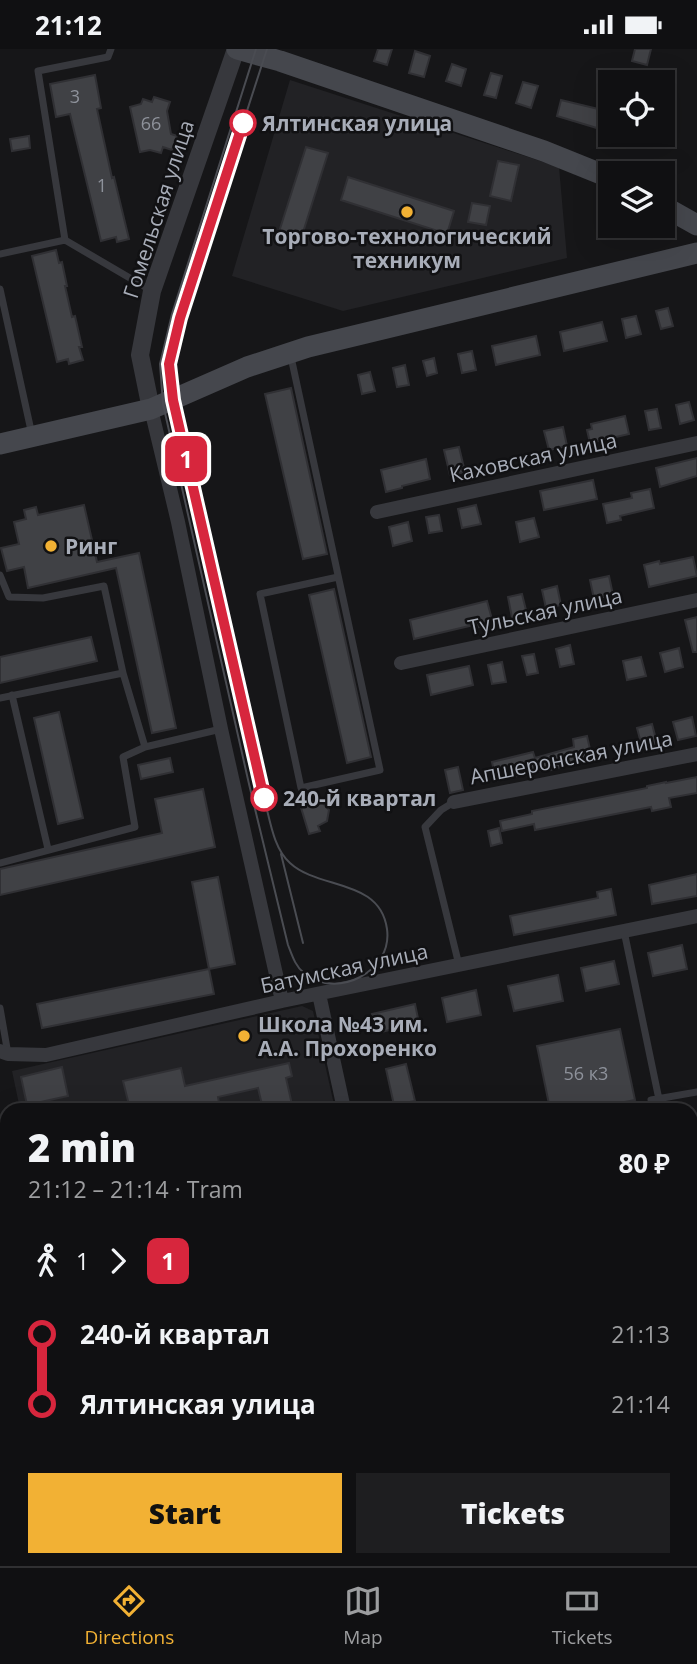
<!DOCTYPE html>
<html lang="en">
<head>
<meta charset="utf-8">
<style>
	:root { --surface:#101012; --page:#1e1e20; --text:#f1f3f6; --muted:#9c9d9f; --line:#303032; --accent:#f2b134 }
	body { margin:0; font-family:"Open Sans",sans-serif; background:var(--page); color:var(--text); height:100vh; display:flex; flex-direction:column; font-size:26px; white-space:nowrap }
	* { box-sizing:border-box; margin:0 }
	p { font-size:23px; color:var(--muted) }
	.icon { flex:none; width:38px; height:38px; fill:none; stroke:currentColor; stroke-width:2; stroke-linecap:round; stroke-linejoin:round }
	.map { position:relative; flex:1; overflow:hidden }
	.sheet { position:absolute; left:0px; top:1054px; width:698px; height:464px; display:flex; flex-direction:column; background:var(--surface); border-radius:21px 21px 0 0; box-shadow:0 7px 28px #0002,0 0 0 2px var(--line) }
	.sheet>* { flex:none }
	.badge { padding:0 14px; border-radius:10px; font-size:24px; line-height:46px }
	.fabs { position:absolute; left:598px; top:21px; display:grid; gap:14px }
	.fabs a { display:grid; place-items:center; width:77px; height:77px; border-radius:0px; background:var(--surface); box-shadow:0 7px 28px #0002,0 0 0 2px var(--line); font-size:35px }
	.map>.badge { position:absolute; translate:-50% -50%; box-shadow:0 0 0 4px #fff }
	.legs { display:flex; align-items:center; gap:10px; height:77px; padding:0 28px; font-size:23px }
	.legs p { margin-inline-start:auto }
	.head { display:flex; align-items:center; justify-content:space-between; height:119px; padding:0 28px }
	h1 { font-size:38px; font-weight:800; line-height:52px }
	.cta { display:flex; gap:14px; margin-top:auto; padding:14px 28px }
	.cta a { flex:1; height:80px; border-radius:0px; background:var(--accent); color:#111; font-size:28px; font-weight:800; line-height:80px; text-align:center }
	.cta a+a { background:var(--page); color:var(--text) }
	ul { padding:0 28px; list-style:none }
	li { display:flex; align-items:center; gap:24px; height:70px; font-size:26px }
	li i { display:grid; place-items:center; width:10px; height:100%; margin:0 9px; background:currentColor }
	li i::after { content:''; width:18px; height:18px; margin:-9px; border:5px solid; border-radius:50%; background:var(--surface) }
	li p { margin-inline-start:auto }
	li:first-child i { background:linear-gradient(#0000 50%,currentColor 0) }
	li:last-child i { background:linear-gradient(currentColor 50%,#0000 0) }
	.status { display:flex; justify-content:space-between; align-items:center; height:49px; padding:0 35px; background:var(--surface); direction:ltr }
	.status svg { height:19px; fill:currentColor }
	.tab-bar { display:flex; justify-content:space-around; align-items:center; height:98px; border-top:2px solid var(--line); background:var(--surface); font-size:19px; color:var(--muted) }
	.tab-bar a { display:grid; justify-items:center; gap:4px }
	.tab-bar .on { color:var(--accent) }
	.map>svg:first-child { display:block }
	.built { fill:#222225 }
	.building { fill:#404145; stroke:#303034; stroke-width:2 }
	.lines { fill:none; stroke-linecap:round; stroke-linejoin:round }
	.service { stroke:#37383d; stroke-width:7 }
	.minor { stroke:#37383d; stroke-width:14 }
	.tertiary { stroke:#37383d; stroke-width:18 }
	.secondary { stroke:#45474d; stroke-width:21 }
	.tram { stroke:#4a4c52; stroke-width:2 }
	.line-1-casing { stroke:#fff; stroke-width:16 }
	.line-1 { stroke:#d7263d; stroke-width:10 }
	.stop-1-dot { fill:#fff; stroke:#d7263d; stroke-width:3.5 }
	.poi-dot { fill:#f2b134; stroke:#111113; stroke-width:2.5 }
	.labels { text-anchor:middle; dominant-baseline:central; stroke-width:5; stroke-linejoin:round; paint-order:stroke }
	.number-label { font-size:18px; fill:#8e929b }
	.stop-label { font-size:21px; font-weight:bold; fill:#a8adb8; stroke:#111113; text-anchor:start }
	.street-label { font-size:21px; fill:#a8adb8; stroke:#111113 }
	.poi-label { font-size:21px; font-weight:bold; fill:#a8adb8; stroke:#111113; text-anchor:start }
</style>
</head>
<body>
<div class="status"><b>21:12</b><svg viewBox="0 0 49 12"><path d="M0 12V9h3v3zM5 12V6h3v6zM10 12V3h3v9zM15 12V0h3v12zM26 1h20v11H26zM47 4h2v5h-2z"/></svg></div>
<div class="map">
<svg width="697" height="1517" viewBox="0 0 697 1517">
	<rect width="100%" height="100%" fill="#161618"/>
	<path class="built" d="M290,31L559,118L567,209L343,262L232,227Z
		M302,957L313,962L335,1060H20L12,1022Z"/>
	<path class="building" d="M378,0H392L387,16L374,12Z
		M635,0H651L647,16L632,12Z
		M415,2L430,7L424,28L409,24Z
		M452,15L466,20L461,37L446,32Z
		M491,24L502,27L496,49L484,46Z
		M95,26L101,59L97,60L112,129L114,128L129,190L117,193L116,188L101,192L70,65L56,68L50,35Z
		M523,33L538,37L531,59L516,54Z
		M154,48L170,53L167,62L171,85L177,87L172,101L163,98L161,104L150,101L140,103L130,58L141,55L143,50L152,53Z
		M561,51L611,63V90L598,86L600,80L557,67Z
		M29,87L30,99L12,102L10,90Z
		M306,98L328,104L300,193L278,186Z
		M498,112L519,116L511,152L490,147Z
		M348,128L454,162L447,185L341,151Z
		M472,154L490,157L486,176L468,173Z
		M56,201L59,214L62,213L67,237H65L72,268L75,267L82,298H79L83,311L69,315L68,310L57,313L32,207Z
		M668,259L673,277L661,280L656,262Z
		M636,267L641,285L626,289L622,270Z
		M602,273L607,292L564,302L560,283Z
		M536,287L540,306L496,316L492,297Z
		M472,302L476,321L462,324L458,305Z
		M434,309L437,324L427,327L423,312Z
		M405,316L409,336L397,338L393,319Z
		M370,323L375,342L362,345L358,326Z
		M291,339L327,505L303,510L265,345Z
		M689,353L694,371L680,375L676,356Z
		M657,360L661,379L649,381L645,362Z
		M625,367L629,385L590,394L587,381L592,380L591,375Z
		M563,378L567,397L549,401L544,382Z
		M459,398L465,423L450,426L444,401Z
		M697,409V427L660,438L656,419Z
		M426,410L430,430L402,437V439L386,443L381,421Z
		M593,431L597,450L544,461L540,442Z
		M650,440L654,459L620,467L621,471L607,474L603,455L632,449L631,444Z
		M84,456L97,513L139,504L176,679L152,684L116,519L28,539L24,518L7,522L1,499L19,495L14,473L26,470L24,461L36,458L38,466Z
		M476,456L481,475L462,479L458,460Z
		M439,466L442,482L429,484L426,468Z
		M534,469L539,488L520,493L516,473Z
		M408,473L412,492L393,497L389,478Z
		M693,508L697,527L649,538L644,516L659,512L660,515Z
		M609,527L613,546L594,550L590,531Z
		M557,537L561,556L546,559L542,541Z
		M334,540L371,708L347,714L309,546Z
		M522,545L527,565L512,569L508,548Z
		M487,552L493,574L479,578L478,575L414,590L410,571Z
		M697,568V603H693L685,571Z
		M91,588L97,612L0,634V608Z
		M570,596L574,615L560,618L556,600Z
		M679,599L683,618L665,623L660,604Z
		M534,605L538,624L527,626L522,607Z
		M641,608L646,627L627,631L623,612Z
		M502,613L506,633L492,635L488,616Z
		M469,617L473,636L431,646L427,626Z
		M59,663L83,769L58,775L34,669Z
		M692,668L696,687L678,691L673,673Z
		M652,675L657,694L642,698L637,679Z
		M587,687L592,709L563,715L564,717L551,721L550,719L496,732L492,713L533,703L535,709L574,698L573,690Z
		M170,709L173,723L141,730L138,716Z
		M458,718L463,741L450,744L445,721Z
		M697,728V744L669,749L671,758L652,762L651,758L535,781L534,775L502,782L500,772L532,765V762L647,739V737L666,733V734Z
		M203,740L215,798L0,846V820L162,784L155,750Z
		M310,748L312,753H322L329,761L327,772L318,777L320,782L309,785L299,752Z
		M499,779L502,794L491,797L488,782Z
		M697,825V847L652,855L649,836Z
		M218,828L235,915L209,920L192,833Z
		M611,840L616,866L514,886L510,867L598,849L597,843Z
		M682,896L687,920L653,927L648,904Z
		M614,912L619,935L586,942L581,919Z
		M209,920L214,945L42,979L37,955Z
		M558,926L563,952L514,962L508,937Z
		M476,941L481,966L447,973L442,949Z
		M415,955L419,974L377,984L372,965Z
		M620,980L635,1051L588,1060H550L537,997Z
		M289,1014L292,1027L286,1029L293,1060H263L258,1039L218,1048L220,1060H130L123,1032L181,1019L185,1037Z
		M406,1015L415,1052L394,1056L386,1020Z
		M62,1018L68,1047L27,1056L21,1028Z"/>
	<g class="lines">
		<path class="service" d="M65,191L38,22L108,8L111,0
			M0,205L65,191L152,242
			M0,240L32,386
			M291,308L380,721L301,739L260,545L338,528
			M0,526L9,548L43,549L104,537L123,624L145,698
			M12,646L48,800
			M0,649L123,624
			M454,753L441,761L425,778L459,916
			M0,814L135,778L123,708L145,698L221,680
			M624,882L661,1060
			M0,959L8,1005
			M651,1051L697,1043
			M691,1194L697,1220
			M68,1510L69,1517"/>
		<path class="minor" d="M151,360L178,473L221,680L282,952
			M377,463L697,394
			M401,614L697,551
			M454,753L697,705
			M319,945L344,1060
			M0,1002L8,1005L46,1006L282,952L697,867
			M0,1367L7,1366
			M691,1384L697,1383
			M447,1510L449,1517
			M670,1517L697,1511"/>
		<path class="tertiary" d="M151,360L140,306L152,242L236,0"/>
		<path class="secondary" d="M237,0L280,12L544,102L611,129
			M663,157L697,176
			M0,395L151,360L247,318L308,298L697,204"/>
		<path class="tram" d="M256,0L172,265L160,315L163,355L249,735L288,896C292,906 295,917 304,924C336,951 393,923 387,880C380,829 319,841 290,814C273,799 270,770 264,749L173,351L169,315L180,269L267,0
			M281,805L303,894"/>
	</g>
	<g class="lines">
		<defs>
			<path id="line-1" d="M243,74L180,269L169,315L173,351L264,749"/>
		</defs>
		<use href="#line-1" class="line-1-casing"/>
		<use href="#line-1" class="line-1"/>
	</g>
	<g class="stop-1-dot">
		<circle cx="243" cy="74" r="12"/>
		<circle cx="264" cy="749" r="12"/>
	</g>
	<g class="poi-dot">
		<circle cx="407" cy="163" r="7"/>
		<circle cx="51" cy="497" r="7"/>
		<circle cx="244" cy="987" r="7"/>
	</g>
	<g class="labels">
		<g class="number-label">
			<text x="75" y="47">3</text>
			<text x="151" y="74">66</text>
			<text x="102" y="136">1</text>
			<text x="586" y="1024">56 к3</text>
		</g>
		<g class="stop-label">
			<text x="262" y="74">Ялтинская улица</text>
			<text x="283" y="749">240-й квартал</text>
		</g>
		<g class="street-label">
			<text transform="translate(158 160) rotate(-72)">Гомельская улица</text>
			<text transform="translate(533 408) rotate(-12)">Каховская улица</text>
			<text transform="translate(545 562) rotate(-12)">Тульская улица</text>
			<text transform="translate(571 708) rotate(-11)">Апшеронская улица</text>
			<text transform="translate(344 919) rotate(-12)">Батумская улица</text>
		</g>
		<g class="poi-label">
			<text x="407" y="187" text-anchor="middle">Торгово-технологический<tspan x="407" dy="24">техникум</tspan></text>
			<text x="65" y="497">Ринг</text>
			<text x="258" y="975">Школа №43 им.<tspan x="258" dy="24">А.А. Прохоренко</tspan></text>
		</g>
	</g>
</svg>
<div class="fabs">
<a><svg class="icon" aria-label="locate" viewBox="0 0 24 24"><circle cx="12" cy="12" r="6"/><path d="M12 2v4M12 18v4M2 12h4M18 12h4"/></svg></a>
<a><svg class="icon" aria-label="layers" viewBox="0 0 24 24"><path d="M12 4l9 5-9 5-9-5zM3 14l9 5 9-5"/></svg></a>
</div>
<b class="badge" style="left:186px;top:410px;background:#d7263d;color:#fff">1</b>
<section class="sheet">
<div class="head"><div><h1>2 min</h1><p>21:12 – 21:14 · Tram</p></div><b>80 ₽</b></div>
<div class="legs"><svg class="icon" aria-label="walk" viewBox="0 0 24 24"><circle cx="13" cy="4" r="2"/><path d="M13 8l-2 6 4 7M11 14l-3 7M7 12l3-4h3l4 4"/></svg>1<svg class="icon" aria-label="forward" viewBox="0 0 24 24"><path d="M9 5l7 7-7 7"/></svg><b class="badge" style="background:#d7263d;color:#fff">1</b></div>
<ul>
<li><i style="color:#d7263d"></i><b>240-й квартал</b><p>21:13</p></li>
<li><i style="color:#d7263d"></i><b>Ялтинская улица</b><p>21:14</p></li>
</ul>
<div class="cta"><a>Start</a><a>Tickets</a></div>
</section>
</div>
<nav class="tab-bar">
<a class="on"><svg class="icon" aria-label="directions" viewBox="0 0 24 24"><path d="M12 3l9 9-9 9-9-9zM9 14v-3h6M13 9l2 2-2 2"/></svg>Directions</a>
<a><svg class="icon" aria-label="map" viewBox="0 0 24 24"><path d="M3 6l6-2 6 2 6-2v14l-6 2-6-2-6 2zM9 4v14M15 6v14"/></svg>Map</a>
<a><svg class="icon" aria-label="tickets" viewBox="0 0 24 24"><path d="M3 7h18v10H3zM15 7v10"/></svg>Tickets</a>
</nav>
</body>
</html>
